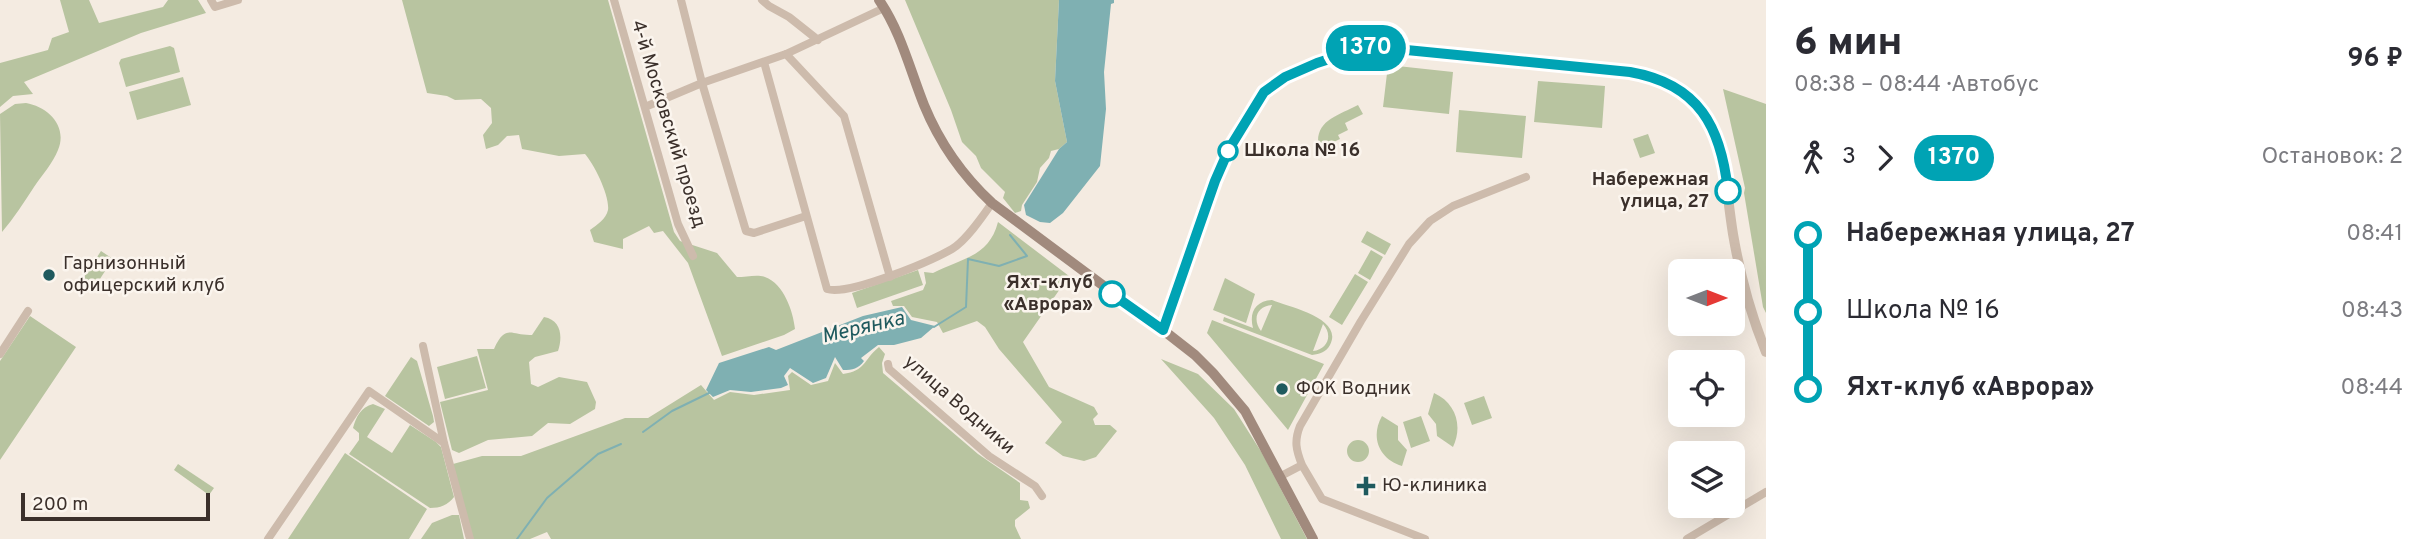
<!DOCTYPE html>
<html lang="ru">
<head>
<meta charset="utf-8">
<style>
	:root { --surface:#fff; --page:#f2f2f3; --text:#2b2b33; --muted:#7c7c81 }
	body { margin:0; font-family:Overpass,sans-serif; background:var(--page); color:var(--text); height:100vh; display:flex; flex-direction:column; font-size:26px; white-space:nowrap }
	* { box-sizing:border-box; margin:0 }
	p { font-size:23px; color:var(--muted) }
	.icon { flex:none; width:38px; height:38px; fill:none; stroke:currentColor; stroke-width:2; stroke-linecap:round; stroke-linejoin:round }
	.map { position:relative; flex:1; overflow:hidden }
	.panel { display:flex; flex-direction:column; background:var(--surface); width:665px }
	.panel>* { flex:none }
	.badge { padding:0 14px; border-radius:23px; font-size:24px; line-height:46px }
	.needle { width:46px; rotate:90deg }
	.controls { position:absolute; left:1668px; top:259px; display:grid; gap:14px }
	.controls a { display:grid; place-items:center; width:77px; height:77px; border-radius:10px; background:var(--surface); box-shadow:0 7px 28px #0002; font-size:35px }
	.scale { position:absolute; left:21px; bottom:18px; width:189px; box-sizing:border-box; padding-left:7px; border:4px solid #3b302b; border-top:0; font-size:19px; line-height:24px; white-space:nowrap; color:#3b302b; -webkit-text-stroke:5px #fbf5ee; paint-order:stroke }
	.map>.badge { position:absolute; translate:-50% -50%; box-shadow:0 0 0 4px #fff }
	.legs { display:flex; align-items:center; gap:10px; height:77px; padding:0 28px; font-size:23px }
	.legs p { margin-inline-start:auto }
	.headline { display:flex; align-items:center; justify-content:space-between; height:119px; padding:0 28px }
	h1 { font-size:38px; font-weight:800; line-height:52px }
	ul { padding:0 28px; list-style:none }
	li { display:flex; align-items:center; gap:24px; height:77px; font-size:26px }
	li i { display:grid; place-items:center; width:10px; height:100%; margin:0 9px; background:currentColor }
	li i::after { content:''; width:18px; height:18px; margin:-9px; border:5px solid; border-radius:50%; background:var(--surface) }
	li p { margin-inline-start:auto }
	li:first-child i { background:linear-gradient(#0000 50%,currentColor 0) }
	li:last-child i { background:linear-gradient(currentColor 50%,#0000 0) }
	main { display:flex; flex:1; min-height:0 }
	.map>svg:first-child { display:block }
	.green { fill:#b8c4a0; fill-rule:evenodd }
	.water { fill:#7fb0b2 }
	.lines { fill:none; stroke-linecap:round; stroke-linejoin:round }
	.stream { stroke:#7fb0b2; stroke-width:2 }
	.minor { stroke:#cdbbac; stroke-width:8 }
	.tertiary { stroke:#cdbbac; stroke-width:10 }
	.secondary { stroke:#a18a7d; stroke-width:10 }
	.line-1-casing { stroke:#fff; stroke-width:16 }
	.line-1 { stroke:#00a3b4; stroke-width:10 }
	.stop-1-dot { fill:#fff; stroke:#00a3b4; stroke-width:3.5 }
	.poi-dot { fill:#1f5a5e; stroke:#fbf5ee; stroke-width:2.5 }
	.labels { text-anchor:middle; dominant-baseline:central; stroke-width:5; stroke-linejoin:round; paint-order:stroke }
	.street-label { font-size:19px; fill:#3b302b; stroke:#fbf5ee }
	.stop-label { font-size:19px; font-weight:bold; fill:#3b302b; stroke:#fbf5ee; text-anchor:end }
	.poi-label { font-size:19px; fill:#3b302b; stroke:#fbf5ee; text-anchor:start }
	.water-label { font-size:21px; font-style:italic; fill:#1f5a5e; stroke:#fbf5ee }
</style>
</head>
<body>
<main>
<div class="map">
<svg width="1766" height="539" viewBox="0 0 1766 539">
	<rect width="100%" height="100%" fill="#f4ebe1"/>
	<path class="green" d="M60,0H89L99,23L163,7L168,0H198L206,13L141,33L24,82L33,94L13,96L0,107V63L48,50L52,38L69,32Z
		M402,0H608L674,232L680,241L717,253L737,277C746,277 758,274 765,277C784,284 793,311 795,329L784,335L722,356L688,263L663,231L654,233L649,226L623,239V249L594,242L590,230C597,225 606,219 608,210C610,196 594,164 585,154L559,156L522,149L519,135L507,136L498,145L486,149L483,135L492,123L491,108L481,99L455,100L447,96L427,93Z
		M905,0H1059L1055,81L1067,142L1059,149L1051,151L1049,158L1040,168L1037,182L1022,205L1021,211L1015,213L1003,198L1005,192L981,168L976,156L962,142L951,110Z
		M170,46L174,48L180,72L126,87L119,63L121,59Z
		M1388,65L1453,72L1449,114L1383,107Z
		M183,77L191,105L137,120L129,92Z
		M1538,81L1605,86L1602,128L1534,122Z
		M1723,89L1766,104V313L1763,307L1744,193L1745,188Z
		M26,103C48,107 68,126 58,150C53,163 42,175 34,187C24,202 14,218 2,232L0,114L15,104Z
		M1358,105L1363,114L1345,123L1348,130L1338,135L1340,139L1319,149C1313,121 1337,116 1358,105Z
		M1459,110L1526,116L1522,158L1456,152Z
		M1648,134L1655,153L1640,158L1633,139Z
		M998,222L1069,276L1023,342L1049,387L1094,407L1098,414L1093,419L1095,425H1110L1117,431L1096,457L1084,461L1063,456L1045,443L1062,422L999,349L985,327L977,321L943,333L937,322L912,317L904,306H893L891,301L923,290L926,283L924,272L933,273C962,258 989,257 998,222Z
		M1367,231L1391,244L1385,255L1361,242Z
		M1371,250L1383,257L1370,280L1358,273Z
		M101,251L113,259L92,291L80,283Z
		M918,270L923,285L857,308L852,293Z
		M1355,274L1368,282L1342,325L1329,317Z
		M1225,278L1255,294L1246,323L1213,310Z
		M1272,300C1289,307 1344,318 1330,345C1326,352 1320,354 1312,355L1223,321L1224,317L1253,328C1249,313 1255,301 1272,300ZM1272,305L1261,331C1252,319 1257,306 1272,305ZM1323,324C1333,335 1328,349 1313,351Z
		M30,316L76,347L0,460V361Z
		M544,317C561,320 563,336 558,351L535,357L529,362L531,384L538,387L559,377L587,382L596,402L595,409L570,424L548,423L532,436L488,440L459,453L452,450L440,402L488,390L477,349H494C506,323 511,336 532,335Z
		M1212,320L1324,364L1288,430L1207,333Z
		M879,347L885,354L882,363L883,373L978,454L1020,483V500L1028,501L1030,508L1015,520V526L1021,539H551L547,532L530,539H473L453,464L482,456H521L625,418H648L701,385L714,400L730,392L754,395L790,390L788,376L792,372L811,385L828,381L835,363L843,374C866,371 863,360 879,347Z
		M477,356L486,388L445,399L437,367Z
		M411,357L417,361L433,416L434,422L429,426L385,396Z
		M1161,359L1198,374L1234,409L1262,453L1307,539H1281L1245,465L1214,418Z
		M1434,393C1456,403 1463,426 1453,447L1437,436L1436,424L1428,414Z
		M1484,396L1492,418L1472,425L1464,403Z
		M373,404L385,409L367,437L392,453L410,425L436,442L441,447L454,497C448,505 440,508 430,508L349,454L359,440V433L353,428C356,417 361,407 373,404Z
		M1382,416L1398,426V440L1407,450L1402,466C1379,459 1370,437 1382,416Z
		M1421,416L1430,441L1411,448L1403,422Z
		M1347 451a11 11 0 1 1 22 0a11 11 0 1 1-22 0Z
		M345,453L427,509L409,539H288Z
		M178,464L214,488L209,495L174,470Z
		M452,515H459L464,539H421L432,523Z"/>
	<path class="water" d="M1059,0H1114V3L1111,4L1104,72L1106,109L1100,166L1063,213L1050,223L1040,222L1026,215L1024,205L1059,149L1067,142L1055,81Z
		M902,307L911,320L935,326L921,338L894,345H878L861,358L864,361C858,369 853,370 843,370L835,357L826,378L813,383L790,368L784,376L788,385L781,388L751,392L730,390L713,397L706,390L719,363L769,347L776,350L863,316Z"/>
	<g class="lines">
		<path class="stream" d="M934,327L966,307L968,259L999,266L1027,256L1010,235
			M643,432L672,411L711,392
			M517,539L547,498L598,454L621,444"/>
		<path class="minor" d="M211,0L215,7L238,0
			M614,0L678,224L693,256
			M681,0L702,83L746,231L754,233L806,216
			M762,0L769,6L789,17L818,40
			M786,54L844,116L890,277
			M764,62L827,289C849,296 931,261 952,249C966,241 983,216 992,203
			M645,107L702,83L786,54L884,8
			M423,346L444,443L470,539
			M0,354L28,311
			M888,364L889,369L989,456L1035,486L1042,496
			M1302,465L1322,499L1425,539
			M1281,476L1302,465C1296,450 1294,441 1300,426L1361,321L1409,244L1430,221L1453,206L1526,177
			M268,539L369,391L444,443
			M1687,539L1766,492"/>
		<path class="tertiary" d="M1163,330C1172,303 1183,276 1192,249C1209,201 1229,125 1267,90C1289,69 1346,49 1376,47L1634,73C1730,97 1720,153 1733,234C1740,275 1750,313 1766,352"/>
		<path class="secondary" d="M879,0C901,32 910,70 924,105C940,144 962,175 992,203L1163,330L1195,355L1213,373L1245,411L1313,539"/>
	</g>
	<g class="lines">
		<defs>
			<path id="line-1" d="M1112,294L1163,330L1215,181L1229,149L1264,92L1285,77L1317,63L1354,51L1376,47L1630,72C1699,84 1721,127 1728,191"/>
		</defs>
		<use href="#line-1" class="line-1-casing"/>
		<use href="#line-1" class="line-1"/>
	</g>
	<g class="stop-1-dot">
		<circle cx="1228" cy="151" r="9"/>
		<circle cx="1728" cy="191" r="12"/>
		<circle cx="1112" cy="294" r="12"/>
	</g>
	<g class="poi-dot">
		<circle cx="49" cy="275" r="7"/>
		<circle cx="1282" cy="389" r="7"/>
		<path d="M1362.5 475.5h7v7h7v7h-7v7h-7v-7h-7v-7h7z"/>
	</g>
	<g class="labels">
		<g class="street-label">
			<text transform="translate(668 124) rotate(73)">4-й Московский проезд</text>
			<text transform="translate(959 405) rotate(41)">улица Водники</text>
		</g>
		<g class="stop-label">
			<text x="1244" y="151" text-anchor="start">Школа № 16</text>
			<text x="1709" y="180">Набережная<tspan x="1709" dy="22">улица, 27</tspan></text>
			<text x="1093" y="283">Яхт-клуб<tspan x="1093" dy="22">«Аврора»</tspan></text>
		</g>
		<g class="poi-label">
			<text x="63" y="264">Гарнизонный<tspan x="63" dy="22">офицерский клуб</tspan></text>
			<text x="1296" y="389">ФОК Водник</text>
			<text x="1382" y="486">Ю-клиника</text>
		</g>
		<g class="water-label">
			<text transform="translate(863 328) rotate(-13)">Мерянка</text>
		</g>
	</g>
</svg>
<div class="controls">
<a><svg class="needle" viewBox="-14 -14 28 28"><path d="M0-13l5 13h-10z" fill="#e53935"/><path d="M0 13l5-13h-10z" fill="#7c7c81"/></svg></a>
<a><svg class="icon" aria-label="locate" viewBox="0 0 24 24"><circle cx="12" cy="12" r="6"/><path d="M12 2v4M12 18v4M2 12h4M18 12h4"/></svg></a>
<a><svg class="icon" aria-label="layers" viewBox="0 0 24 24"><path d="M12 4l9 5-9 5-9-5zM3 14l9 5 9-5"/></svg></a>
</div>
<div class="scale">200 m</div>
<b class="badge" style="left:1366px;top:48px;background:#00a3b4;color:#fff">1370</b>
</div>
<section class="panel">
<div class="headline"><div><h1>6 мин</h1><p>08:38 – 08:44 · Автобус</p></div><b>96 ₽</b></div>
<div class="legs"><svg class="icon" aria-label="walk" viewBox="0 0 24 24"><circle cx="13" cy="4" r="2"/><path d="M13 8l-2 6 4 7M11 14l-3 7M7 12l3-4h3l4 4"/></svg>3<svg class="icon" aria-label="forward" viewBox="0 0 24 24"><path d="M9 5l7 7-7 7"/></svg><b class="badge" style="background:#00a3b4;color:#fff">1370</b><p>Остановок: 2</p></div>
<ul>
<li><i style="color:#00a3b4"></i><b>Набережная улица, 27</b><p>08:41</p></li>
<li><i style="color:#00a3b4"></i><span>Школа № 16</span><p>08:43</p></li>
<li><i style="color:#00a3b4"></i><b>Яхт-клуб «Аврора»</b><p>08:44</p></li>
</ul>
</section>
</main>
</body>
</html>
